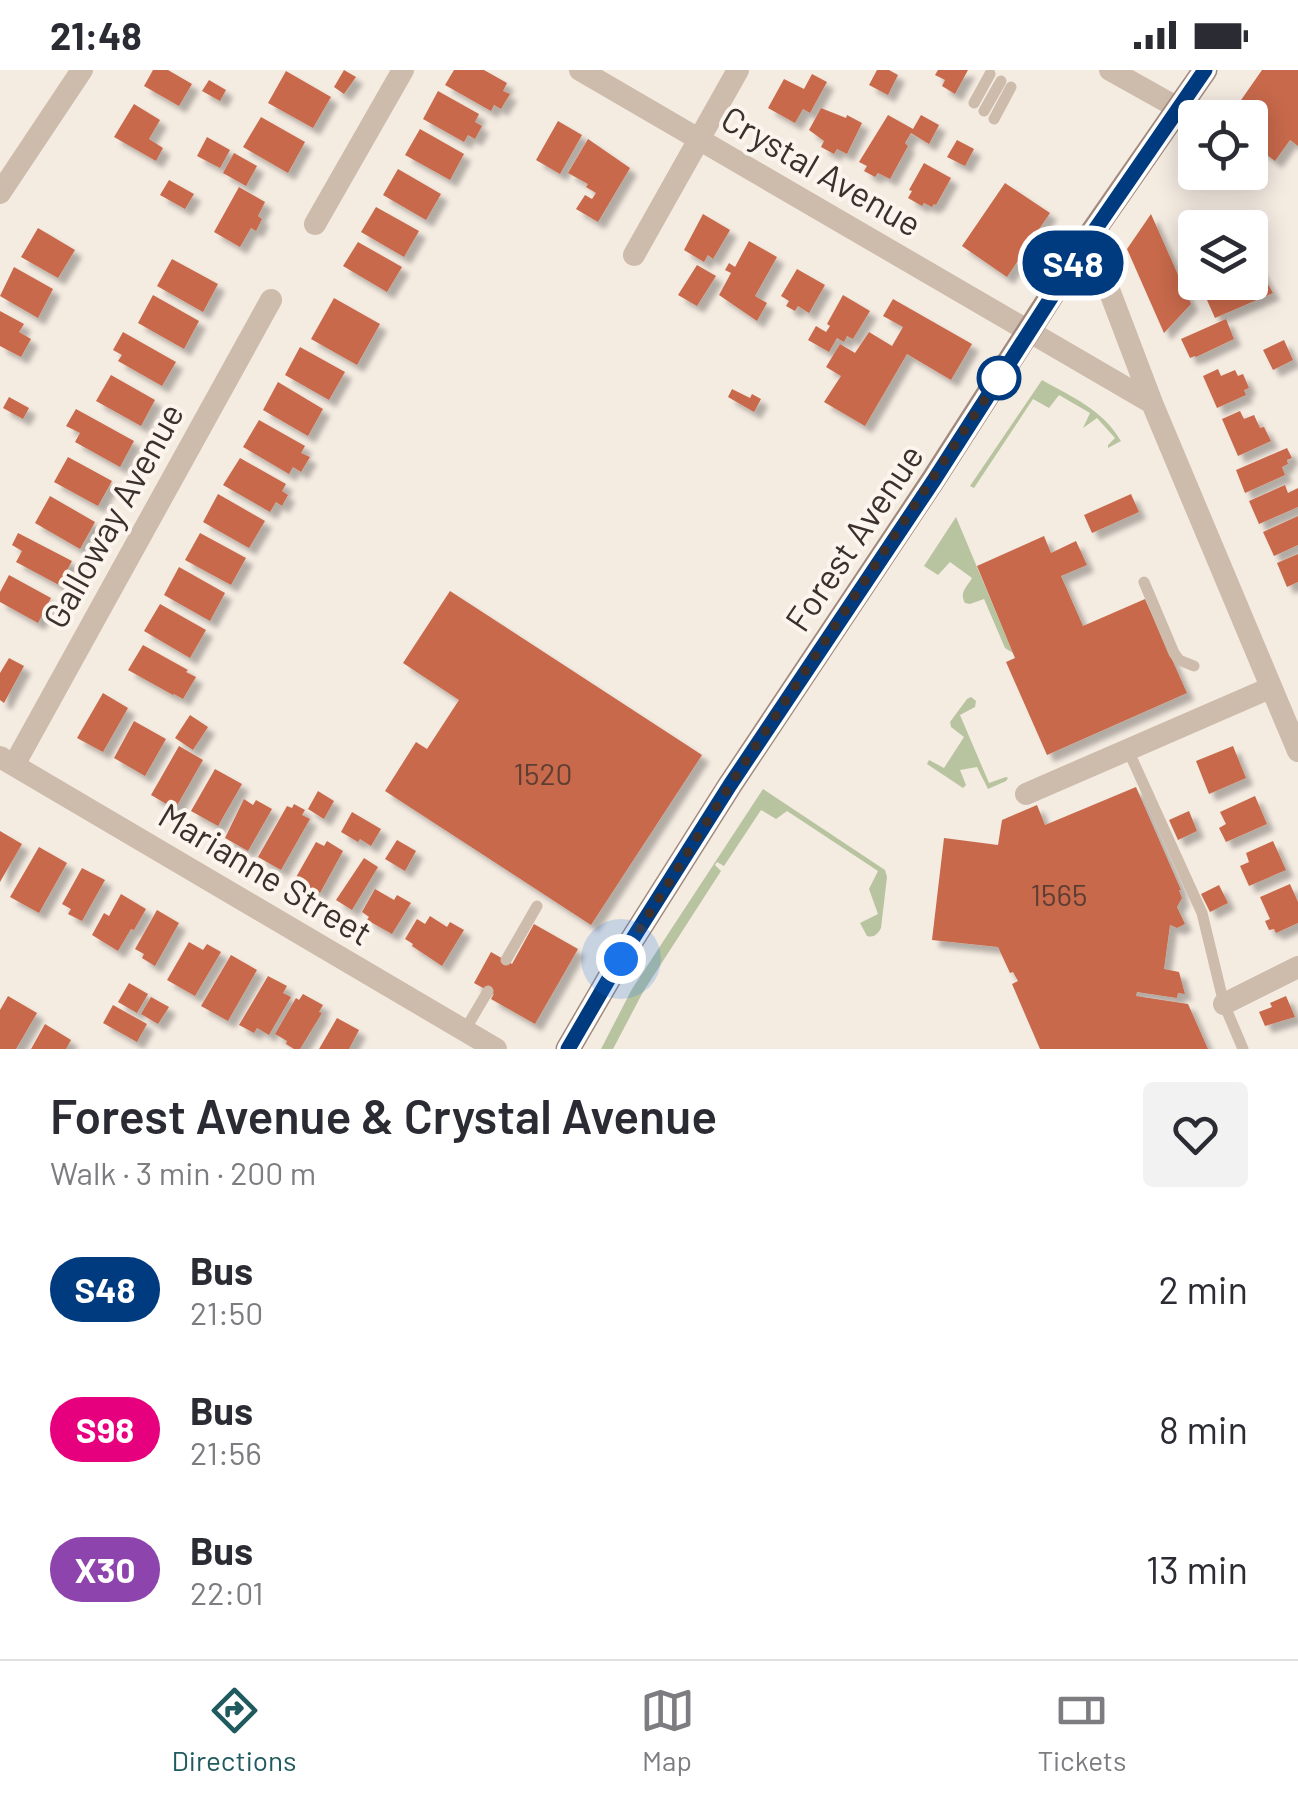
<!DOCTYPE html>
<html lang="en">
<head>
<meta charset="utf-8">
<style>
	:root { --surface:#fff; --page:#f2f2f3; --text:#2b2b33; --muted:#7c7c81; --line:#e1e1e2; --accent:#1f5a5e }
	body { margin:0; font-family:Barlow,sans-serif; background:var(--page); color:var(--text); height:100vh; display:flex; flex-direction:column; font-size:38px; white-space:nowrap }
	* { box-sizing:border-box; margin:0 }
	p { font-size:32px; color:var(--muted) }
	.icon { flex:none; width:55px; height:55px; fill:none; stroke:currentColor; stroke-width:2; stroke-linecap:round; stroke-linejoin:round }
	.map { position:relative; height:979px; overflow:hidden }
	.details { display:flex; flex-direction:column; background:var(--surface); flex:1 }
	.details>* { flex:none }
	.badge { padding:0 20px; border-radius:32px; font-size:35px; line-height:65px }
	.fabs { position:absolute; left:1178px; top:30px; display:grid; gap:20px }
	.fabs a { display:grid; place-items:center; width:90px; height:90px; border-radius:10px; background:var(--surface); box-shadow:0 5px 25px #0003; font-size:50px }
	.you { position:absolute; width:50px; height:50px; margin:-25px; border:8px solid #fff; border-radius:50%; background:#1a73e8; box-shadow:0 0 0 15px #1a73e833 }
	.map>.badge { position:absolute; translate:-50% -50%; box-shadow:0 0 0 5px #fff }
	.round { display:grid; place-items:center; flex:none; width:105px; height:105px; border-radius:10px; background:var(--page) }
	.overview { display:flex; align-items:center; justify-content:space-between; height:170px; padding:0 50px }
	h1 { font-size:48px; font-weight:600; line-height:75px }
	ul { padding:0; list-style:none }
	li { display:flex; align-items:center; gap:30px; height:140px; padding:0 50px }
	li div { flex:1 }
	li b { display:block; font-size:38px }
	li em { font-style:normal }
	li .badge { min-width:110px; font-weight:700; text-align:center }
	.status { display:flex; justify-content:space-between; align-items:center; height:70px; padding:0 50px; background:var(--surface); direction:ltr }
	.status svg { height:28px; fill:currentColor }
	.tab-bar { display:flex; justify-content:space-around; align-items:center; height:140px; border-top:2px solid var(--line); background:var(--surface); font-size:28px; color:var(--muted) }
	.tab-bar a { display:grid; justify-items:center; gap:5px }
	.tab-bar .active { color:var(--accent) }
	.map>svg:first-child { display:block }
	.green { fill:#b8c4a0 }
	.building { fill:#c8694b; filter:url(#shadow) }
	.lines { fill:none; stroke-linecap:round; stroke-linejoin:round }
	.service { stroke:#cdbbac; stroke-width:11 }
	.minor { stroke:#cdbbac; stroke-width:22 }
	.secondary { stroke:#a18a7d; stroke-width:25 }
	.line-casing { stroke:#fff; stroke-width:22 }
	.line { stroke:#003b80; stroke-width:15 }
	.walk { stroke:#3b302b; stroke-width:10; stroke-dasharray:0 18 }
	.stop-dot { fill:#fff; stroke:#003b80; stroke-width:5 }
	.labels { text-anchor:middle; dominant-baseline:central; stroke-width:8; stroke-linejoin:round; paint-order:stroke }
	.number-label { font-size:30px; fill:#5e3e33 }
	.street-label { font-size:35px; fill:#3b302b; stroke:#fbf5ee }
</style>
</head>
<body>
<div class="status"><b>21:48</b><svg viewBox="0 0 49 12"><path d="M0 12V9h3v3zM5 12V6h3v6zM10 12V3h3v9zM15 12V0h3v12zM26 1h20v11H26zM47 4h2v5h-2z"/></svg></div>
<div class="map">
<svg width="1298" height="979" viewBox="0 0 1298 979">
	<defs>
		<filter id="shadow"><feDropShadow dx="7" dy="7" stdDeviation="2.5" flood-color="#0004"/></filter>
	</defs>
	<rect width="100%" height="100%" fill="#f4ebe1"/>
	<path class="green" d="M1042,310C1072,327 1103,340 1121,371L1108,378V375L1115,368L1097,348L1083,358L1090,343L1059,325L1049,338L1033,329L974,418L970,416Z
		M956,447L1013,583L1005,578L984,529L970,534L965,533C959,522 967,517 972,508L950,492L938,505L924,496Z
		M971,627L976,631L975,637L960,645L989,713L1006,707L1008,708L1006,711L988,719L977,697L960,700L966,715L963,718L927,694L929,690L944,698L964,667L951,657L950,652L967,629Z
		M763,719L885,800L887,807L881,858C878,864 874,868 867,866L860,853L878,844L869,819L878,801L787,741L776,749L761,740L724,796L717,792L715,795L721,801L643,922L613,979H601L632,919Z"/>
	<path class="building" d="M153,0H168L192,14L179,36L144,16Z
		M344,0L356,7L344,24L334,17Z
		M454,0H484L507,13L503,21L510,24L501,39L494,35L491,41L445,15Z
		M877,0H889L898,5L888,25L869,15Z
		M938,0H968L955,24L942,16L945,10L935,5Z
		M1262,0H1298V76L1290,70L1275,91L1256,77L1260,71L1250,64V48H1247L1251,42L1239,33Z
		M286,1L331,27L313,58L268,33Z
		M812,4L827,12L810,43L803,39L795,53L768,38L784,9L804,19Z
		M209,10L226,20L220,31L202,21Z
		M438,21L479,44L475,52L482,56L475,69L468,65L464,72L423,49Z
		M134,34L160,50L149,69L163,78L156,91L114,67Z
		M821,38L846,48L847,45L862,53L847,84L837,79L834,84L821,77L824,71L809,60Z
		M888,45L913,59L921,45L939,55L929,74L911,63L905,73L908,76L890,109L878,103L875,107L864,101L867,96L859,92Z
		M261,47L305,72L288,103L243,77Z
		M558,51L582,65L560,104L536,90Z
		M420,59L464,84L450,110L405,85Z
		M207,67L230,80L220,98L197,86Z
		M588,69L630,98L598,152L576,139L585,125L592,129L596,123L586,117L588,114L568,103Z
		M957,70L974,79L965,96L947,87Z
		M234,83L257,96L246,116L223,103Z
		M924,93L951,108L936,135L934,134L932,137L924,133L922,136L908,128L912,121L909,120Z
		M398,99L441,124L426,150L383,125Z
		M169,110L194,124L185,139L160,125Z
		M1005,113L1050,143L1007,207L962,176Z
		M239,117L265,132L258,146L262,149L256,161L251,158L240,177L214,162Z
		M376,137L419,161L404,187L361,162Z
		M703,144L730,160L713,189L708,185L704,192L684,180Z
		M1151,144L1191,234L1164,263L1127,179Z
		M38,158L75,180L58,208L21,187Z
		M749,171L777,187L755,226L767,233L757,251L719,225L731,203L725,200L729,193L735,197Z
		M358,172L402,197L387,222L343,196Z
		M1250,183L1273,223L1215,248L1199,212H1250Z
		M172,189L218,214L203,242L157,216Z
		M697,195L716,206L697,236L678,225Z
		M14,197L53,219L38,248L0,226Z
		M797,199L825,215L809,243L798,236L795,241L786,236L789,231L781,226Z
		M153,225L199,251L184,279L138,253Z
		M843,225L870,241L853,269L847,266L844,272L837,268L829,282L808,270L816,256L826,262L830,256L827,254Z
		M334,228L380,254L357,295L311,269Z
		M893,229L972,274L951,310L907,284L865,356L824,332L841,306L826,297L840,274L855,283L869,262L892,276L903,257L883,246Z
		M0,241L24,254L19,262L31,269L21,287L0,276Z
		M1226,249L1234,269L1196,287L1195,286L1190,288L1181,269Z
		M123,262L176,292L162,316L118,291L122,285L113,280Z
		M1284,270L1293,290L1273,300L1263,280Z
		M300,277L345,302L329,330L285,305Z
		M1218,299L1221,306L1235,300L1238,306L1243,304L1249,318L1244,320L1246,325L1217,338L1203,306Z
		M111,305L155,330L141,356L96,331Z
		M278,312L323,339L308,366L263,340Z
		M732,319L750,328L752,324L761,329L754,342L728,327Z
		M9,327L29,338L23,349L3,338Z
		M76,339L134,371L120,397L75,372L80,363L66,356Z
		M1240,341L1244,349L1254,345L1260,358L1264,357L1271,371L1238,386L1222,349Z
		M259,350L305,376L301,383L310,387L301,402L293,397L289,404L243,377Z
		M1287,378L1292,388L1287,390L1288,394L1282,397L1285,405L1245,423L1236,400Z
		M68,387L112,411L98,436L54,412Z
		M240,388L286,414L282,421L288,425L282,436L276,432L270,442L223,415Z
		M1285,415L1288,423L1298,418V437L1259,454L1249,431Z
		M218,424L265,451L249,478L203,452Z
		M1131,424L1139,442L1092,463L1084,445Z
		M50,426L95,452L80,479L35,453Z
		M1298,446V475L1274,486L1263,462Z
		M18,463L72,491L59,515L16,492L22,481L12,475Z
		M200,463L246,488L231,515L185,490Z
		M1044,466L1051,483L1076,471L1087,495L1061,506L1083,556L1145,529L1187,623L1047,685L1006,592L1015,588L977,496Z
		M1298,484V512L1287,517L1277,493Z
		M179,497L225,523L210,551L164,525Z
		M9,505L51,528L38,553L0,532V522Z
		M450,521L702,685L591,855L385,721L416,672L427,679L459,630L403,593Z
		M160,534L206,560L190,588L144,561Z
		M143,575L188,600L186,602L196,607L183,629L174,624L173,625L128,600Z
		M9,588L24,596L4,633L0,630V603Z
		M103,623L128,638L103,682L77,668Z
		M190,645L208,657L193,680L175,668Z
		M134,651L166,669L145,706L114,688Z
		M179,676L203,690L175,739L151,725Z
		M1233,676L1246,708L1209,724L1196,691Z
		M215,699L242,714L218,756L191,741Z
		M1136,717L1181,820H1179L1182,828L1177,837L1185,854L1177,858L1170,855L1164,899L1179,902L1185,924L1178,923L1177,928L1137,922L1136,926L1188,934L1208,979H1040L1012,914L1018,911L1013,902L1010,903L998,877L932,870L944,768L998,775L1002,750L1037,735L1045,755Z
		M318,721L334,731L324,749L308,739Z
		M1255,726L1267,754L1226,772L1219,758L1226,754L1220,742Z
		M244,729L253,735L256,730L272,739L248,781L225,768Z
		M294,734L305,740L302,745L310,749L281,800L258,787L287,736L292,738Z
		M1189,741L1197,761L1178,770L1169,750Z
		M352,742L381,759L371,776L360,769L358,772L341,762Z
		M0,761L22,774L0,812Z
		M397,770L416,781L405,801L385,789Z
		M327,771L343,781L320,823L295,809L316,772L324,776Z
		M1273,771L1286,800L1249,816L1240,796L1249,792L1246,783Z
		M39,777L67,793L39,843L10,827Z
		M364,788L378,797L352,840L336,830Z
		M82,798L105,810L82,851L68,844L71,839L62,834Z
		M1290,814L1298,832V853L1276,863L1274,859L1269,860L1265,851L1270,849L1260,827Z
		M1219,815L1228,833L1210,842L1201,824Z
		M375,819L394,830L397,825L411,833L392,864L367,850L369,847L362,842Z
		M121,824L146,839L134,860L131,859L118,881L92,865L104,843L109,846Z
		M157,840L179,853L155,896L142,888L144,884L135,879Z
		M430,846L447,857L450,852L464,860L442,896L412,876L413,874L405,869L417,849L425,854Z
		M534,854L578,879L535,954L491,929L494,924L474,913L491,882L512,894Z
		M189,872L203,880L207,874L221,882L195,926L167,910Z
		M231,885L257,900L228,951L201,936Z
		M268,906L287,916L283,923L291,927L269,965L257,958L254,963L239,955Z
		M129,913L148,924L137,943L118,932Z
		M303,924L323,935L319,942L322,943L300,979H294L286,974L287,971L275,964L296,928L299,930Z
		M8,926L37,943L16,979H0V940Z
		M1286,926L1295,947L1265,956L1259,942L1272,937L1270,933Z
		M151,927L169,937L158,954L141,944Z
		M113,935L147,954L137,972L103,953Z
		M337,948L359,960L349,979H319Z
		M45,954L71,970L66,979H31Z"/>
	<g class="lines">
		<path class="service" d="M974,33L990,4
			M984,41L1001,11
			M994,49L1011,17
			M1144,512L1174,583L1179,590L1194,596
			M1128,680L1202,843L1224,934L1243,979
			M506,890L537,836
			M465,960L488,921"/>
		<path class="minor" d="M580,0L1152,333
			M1110,0L1178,38
			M0,123L82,0
			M315,154L403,0
			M1089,167L1152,333L1298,681
			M634,185L738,0
			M0,687L496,979
			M14,695L271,230
			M1026,724L1270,618
			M1224,934L1298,897"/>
		<path class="secondary" d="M568,979L625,881L730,715L933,410L1089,167L1205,0"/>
	</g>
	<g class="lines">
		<defs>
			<path id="line" d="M568,979L625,881L730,715L934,410L1090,167L1205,0"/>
		</defs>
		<use href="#line" class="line-casing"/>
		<use href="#line" class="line"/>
		<path class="walk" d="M621,889L730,715L999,308"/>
	</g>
	<circle class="stop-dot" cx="999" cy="308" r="20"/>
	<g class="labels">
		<g class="number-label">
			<text x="543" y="703">1520</text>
			<text x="1059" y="824">1565</text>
		</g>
		<g class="street-label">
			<text transform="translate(822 100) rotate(30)">Crystal Avenue</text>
			<text transform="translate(112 445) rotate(-61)">Galloway Avenue</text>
			<text transform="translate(853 467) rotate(-56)">Forest Avenue</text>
			<text transform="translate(266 803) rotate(31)">Marianne Street</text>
		</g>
	</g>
</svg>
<div class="fabs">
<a><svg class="icon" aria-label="locate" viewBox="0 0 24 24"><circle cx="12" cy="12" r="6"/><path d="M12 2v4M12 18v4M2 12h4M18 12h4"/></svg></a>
<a><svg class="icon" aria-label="layers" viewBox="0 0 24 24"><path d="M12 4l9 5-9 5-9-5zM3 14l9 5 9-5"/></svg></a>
</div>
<div class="you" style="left:621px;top:889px"></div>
<b class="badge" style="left:1073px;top:193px;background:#003b80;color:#fff">S48</b>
</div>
<section class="details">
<div class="overview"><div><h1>Forest Avenue &amp; Crystal Avenue</h1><p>Walk · 3 min · 200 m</p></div><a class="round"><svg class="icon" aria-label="heart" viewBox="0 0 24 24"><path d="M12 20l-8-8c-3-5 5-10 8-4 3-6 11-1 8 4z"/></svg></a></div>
<ul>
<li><span class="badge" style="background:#003b80;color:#fff">S48</span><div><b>Bus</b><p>21:50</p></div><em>2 min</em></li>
<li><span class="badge" style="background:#e6007e;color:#fff">S98</span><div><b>Bus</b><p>21:56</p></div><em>8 min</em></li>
<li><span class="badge" style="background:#8e44ad;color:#fff">X30</span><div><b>Bus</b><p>22:01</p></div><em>13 min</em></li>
</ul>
</section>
<nav class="tab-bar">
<a class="active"><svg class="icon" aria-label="directions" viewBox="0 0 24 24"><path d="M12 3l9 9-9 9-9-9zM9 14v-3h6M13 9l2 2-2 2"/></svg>Directions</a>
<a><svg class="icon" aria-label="map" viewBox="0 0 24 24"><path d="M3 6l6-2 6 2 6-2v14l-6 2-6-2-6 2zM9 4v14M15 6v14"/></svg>Map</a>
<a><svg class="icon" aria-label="tickets" viewBox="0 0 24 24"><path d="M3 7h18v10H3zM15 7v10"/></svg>Tickets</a>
</nav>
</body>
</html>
